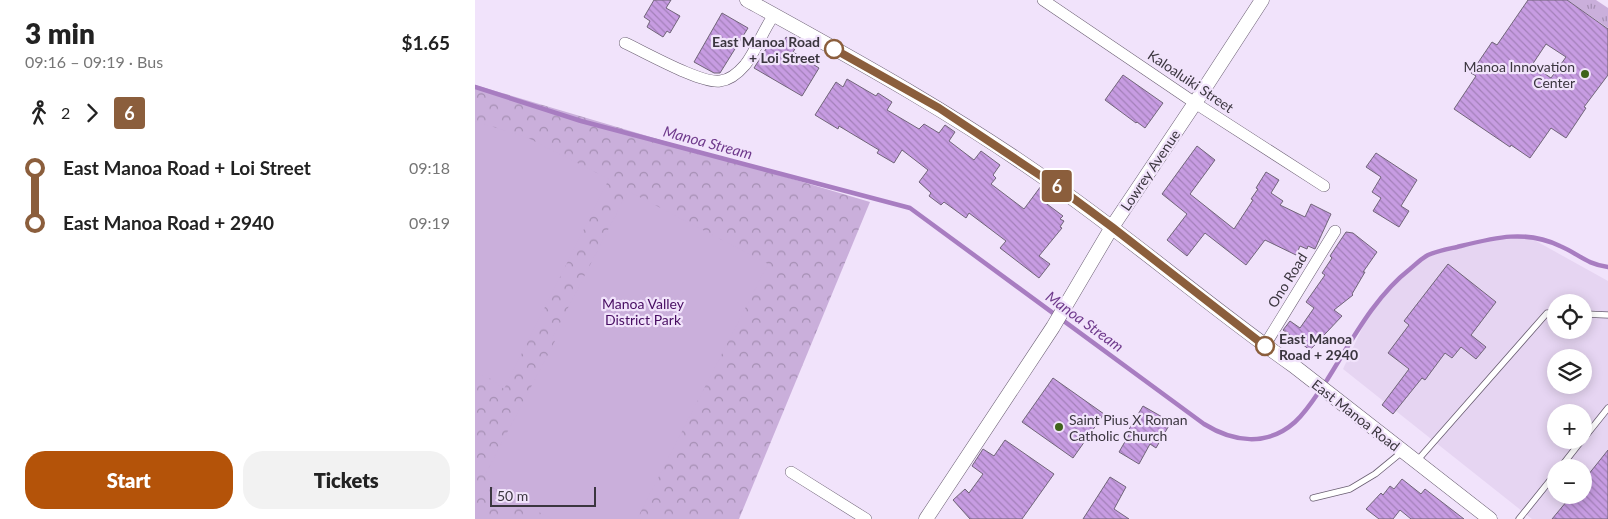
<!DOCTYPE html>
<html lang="en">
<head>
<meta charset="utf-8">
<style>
	:root { --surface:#fff; --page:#f2f2f2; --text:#222; --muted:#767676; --accent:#b45309 }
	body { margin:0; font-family:Lato,sans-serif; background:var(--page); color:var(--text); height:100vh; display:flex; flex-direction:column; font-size:19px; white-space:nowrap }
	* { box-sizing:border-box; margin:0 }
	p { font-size:16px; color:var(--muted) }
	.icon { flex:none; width:28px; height:28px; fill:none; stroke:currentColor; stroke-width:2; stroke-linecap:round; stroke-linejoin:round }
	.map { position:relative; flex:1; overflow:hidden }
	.sheet { display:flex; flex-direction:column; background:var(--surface); width:475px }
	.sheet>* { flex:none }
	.badge { padding:0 10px; border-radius:4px; font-size:18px; line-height:32px }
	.fabs { position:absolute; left:1072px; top:294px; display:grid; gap:10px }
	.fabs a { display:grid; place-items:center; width:45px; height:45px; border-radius:50%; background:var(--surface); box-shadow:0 2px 12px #0003; font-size:25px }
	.scale { position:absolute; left:15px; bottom:12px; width:106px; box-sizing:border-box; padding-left:5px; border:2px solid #3b363f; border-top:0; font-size:14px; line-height:18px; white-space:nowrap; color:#3b363f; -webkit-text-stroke:4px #f1e3fb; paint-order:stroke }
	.map>.badge { position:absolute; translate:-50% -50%; box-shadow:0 0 0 2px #fff }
	.legs { display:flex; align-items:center; gap:8px; height:55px; padding:0 25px; font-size:16px }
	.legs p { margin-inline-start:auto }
	.headline { display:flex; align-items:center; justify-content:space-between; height:85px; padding:0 25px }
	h1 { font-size:28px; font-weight:800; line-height:38px }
	.primary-button { display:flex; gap:10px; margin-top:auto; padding:10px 25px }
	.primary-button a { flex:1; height:58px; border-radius:20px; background:var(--accent); color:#fff; font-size:20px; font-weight:800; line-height:58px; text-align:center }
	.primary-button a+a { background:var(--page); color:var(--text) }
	ul { padding:0 25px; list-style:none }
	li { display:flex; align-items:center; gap:18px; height:55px; font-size:19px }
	li i { display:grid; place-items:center; width:8px; height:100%; margin:0 6px; background:currentColor }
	li i::after { content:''; width:12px; height:12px; margin:-6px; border:4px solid; border-radius:50%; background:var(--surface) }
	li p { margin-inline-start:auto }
	li:first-child i { background:linear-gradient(#0000 50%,currentColor 0) }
	li:last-child i { background:linear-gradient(currentColor 50%,#0000 0) }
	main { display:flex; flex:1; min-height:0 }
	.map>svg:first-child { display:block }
	.built { fill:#e6d5f2; fill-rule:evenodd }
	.grass { fill:url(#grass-tufts) }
	.park { fill:url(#park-crowns) }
	.garden { fill:#caafdb }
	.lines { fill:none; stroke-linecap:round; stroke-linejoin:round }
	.stream { stroke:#a87dc1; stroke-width:4.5 }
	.building { fill:url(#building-back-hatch); stroke:#716579; fill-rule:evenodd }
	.service-casing { stroke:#6a5e72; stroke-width:7 }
	.minor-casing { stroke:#6a5e72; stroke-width:12 }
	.tertiary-casing { stroke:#6a5e72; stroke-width:15 }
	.service { stroke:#fff; stroke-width:5.5 }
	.minor { stroke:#fff; stroke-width:11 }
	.tertiary { stroke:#fff; stroke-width:14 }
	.line-1-casing { stroke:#fff; stroke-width:11 }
	.line-1 { stroke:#8b5e3c; stroke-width:8 }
	.stop-1-dot { fill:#fff; stroke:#8b5e3c; stroke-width:2.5 }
	.poi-dot { fill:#3f631b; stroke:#f1e3fb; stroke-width:2 }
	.labels { text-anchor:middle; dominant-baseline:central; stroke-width:4.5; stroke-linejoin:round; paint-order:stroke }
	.stop-label { font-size:14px; font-weight:bold; fill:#3b363f; stroke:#f1e3fb; text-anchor:end }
	.poi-label { font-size:14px; fill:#3b363f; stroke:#f1e3fb; text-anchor:end }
	.street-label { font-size:14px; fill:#3b363f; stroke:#f1e3fb }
	.park-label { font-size:14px; fill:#470d61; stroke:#f1e3fb }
	.water-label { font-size:15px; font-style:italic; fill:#6f3a8c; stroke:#f1e3fb }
</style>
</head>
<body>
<main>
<section class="sheet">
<div class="headline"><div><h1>3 min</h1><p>09:16 – 09:19 · Bus</p></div><b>$1.65</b></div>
<div class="legs"><svg class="icon" aria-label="walk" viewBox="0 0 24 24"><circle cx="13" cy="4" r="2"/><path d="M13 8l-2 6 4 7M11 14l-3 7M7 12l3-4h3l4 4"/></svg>2<svg class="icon" aria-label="forward" viewBox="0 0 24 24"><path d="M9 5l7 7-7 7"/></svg><b class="badge" style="background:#8b5e3c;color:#fff">6</b></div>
<ul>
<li><i style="color:#8b5e3c"></i><b>East Manoa Road + Loi Street</b><p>09:18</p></li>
<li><i style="color:#8b5e3c"></i><b>East Manoa Road + 2940</b><p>09:19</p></li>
</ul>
<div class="primary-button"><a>Start</a><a>Tickets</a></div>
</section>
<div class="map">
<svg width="1133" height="519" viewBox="0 0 1133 519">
	<defs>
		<pattern id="grass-tufts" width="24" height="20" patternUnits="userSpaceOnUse" patternTransform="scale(1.25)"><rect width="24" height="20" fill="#caafdb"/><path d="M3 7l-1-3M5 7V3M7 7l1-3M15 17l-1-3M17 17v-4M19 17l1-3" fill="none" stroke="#a58fb3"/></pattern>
		<pattern id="park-crowns" width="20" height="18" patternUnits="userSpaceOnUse" patternTransform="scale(1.25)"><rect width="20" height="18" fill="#caafdb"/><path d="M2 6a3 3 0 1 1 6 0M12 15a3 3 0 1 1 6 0" fill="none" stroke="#a58fb3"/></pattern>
		<pattern id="building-back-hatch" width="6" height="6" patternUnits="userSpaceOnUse" patternTransform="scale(1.25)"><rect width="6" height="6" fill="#c79ce2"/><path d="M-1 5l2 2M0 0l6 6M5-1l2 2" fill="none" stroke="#a380b9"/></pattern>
	</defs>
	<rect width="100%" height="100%" fill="#f1e3fb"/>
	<path class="built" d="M1052,236L1133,281V519H1057L868,369L891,320L920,281L953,255L1018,238ZM1081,302H1109V330H1081ZM1081,358H1109V385H1081ZM1081,412H1109V440H1081ZM1081,468H1109V495H1081Z"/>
	<path class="grass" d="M1092,0H1121L1133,8V28Z"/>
	<path class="park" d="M0,85L395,202L264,519H0Z"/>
	<path class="garden" d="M0,121L53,138L134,179L29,389L16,379L0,373Z
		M153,191L293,264L162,519H77L15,486L11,473L80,341L77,339Z"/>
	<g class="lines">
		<path class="stream" d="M0,87L106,121L435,208L729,424C758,442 792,447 820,422C833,410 842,394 852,380C876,342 899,297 935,269C941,264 947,258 953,255C962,251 973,249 982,247C1018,238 1050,229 1085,246C1104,254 1111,264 1133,267"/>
	</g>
	<path class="building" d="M179,0H196L191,8L205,16L195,33L192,31L188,37L172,27L175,21L169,17Z
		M1053,0H1092L1133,29V75L1109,107L1111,108L1091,138L1076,128L1055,158L1036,145L1035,147L979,109L1001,76L996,73L1017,42L1022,45ZM1071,44L1091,57L1076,78L1057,65Z
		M247,13L273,28L245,73H239L219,62Z
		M311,37L323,44L318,52L344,68L327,96L279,68L296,41L306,47Z
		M648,75L688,103L670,128L662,122L661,123L630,100Z
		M372,79L401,96L403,93L417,102L412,110L444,129L449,124L464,133L470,125L480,132L474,141L499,160L506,151L525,165L518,175L521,178L516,184L549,209L566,186L579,195L572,204L588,216L585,219L589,221L585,227L587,228L564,256L575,264L564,278L525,248L531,241L494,213L491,218L469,202L466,205L454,196L456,193L444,182L453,170L427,150L419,163L402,153L404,150L364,126L363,129L340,115L361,82L368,87Z
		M722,146L740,160L715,194L759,229L778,200L776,199L783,189L781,188L791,172L804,180L796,193L808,201L805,205L830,217L836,204L856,214L840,249L833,246L832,249L825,246L821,255L790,240L771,265L730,233L712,256L692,240L712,214L687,194Z
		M901,153L942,180L926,206L934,211L924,227L898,211L906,198L897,192L906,177L891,167Z
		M871,232L878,233L902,252L888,272H890L877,294L878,295L859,310L867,316L835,350L808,330L815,321L825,328L839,308L831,302L850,275L847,273L857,258L855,256Z
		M973,264L1021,302L996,335L1011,347L1001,359L986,347L977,358L970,353L950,380L947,378L918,414L907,405L934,369L913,353L934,325L929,321Z
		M578,378L629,414L598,458L547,422Z
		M668,406L696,422L681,448L675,444L664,464L644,452L655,433L653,431Z
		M530,440L579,474L547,519H495L478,500L490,489L494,493L508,474L497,466L508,449L519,456Z
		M1133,450V519H1077L1097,495H1109V480Z
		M635,477L651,487L639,509L654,519H608Z
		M927,479L946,494L950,489L989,519H936L925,510L918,519H904L891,509L906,493L908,495L915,486L919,489Z"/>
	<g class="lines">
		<defs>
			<path id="service" d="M1109,314L1133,315
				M1109,438L1133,408
				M941,462L1072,313H1081
				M1085,468L1107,440
				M838,498L875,489L900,474L928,451
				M1044,519L1081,473"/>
			<path id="minor" d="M568,0L720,103L849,186
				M150,43C170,52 226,84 245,81C255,80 264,72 270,65C281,51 288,30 299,15
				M790,345L860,231
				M316,472L391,519"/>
			<path id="tertiary" d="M272,0C379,59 487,118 586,190C665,246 739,310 819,366L1015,519
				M451,519L578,327L637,227L720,103L787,0"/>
		</defs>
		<use href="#service" class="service-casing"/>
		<use href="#minor" class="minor-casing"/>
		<use href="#tertiary" class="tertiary-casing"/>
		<use href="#service" class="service"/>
		<use href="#minor" class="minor"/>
		<use href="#tertiary" class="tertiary"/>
	</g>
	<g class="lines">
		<defs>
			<path id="line-1" d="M359,49L464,108L587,190L637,227L790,346"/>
		</defs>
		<use href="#line-1" class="line-1-casing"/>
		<use href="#line-1" class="line-1"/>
	</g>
	<g class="stop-1-dot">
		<circle cx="359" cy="49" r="9"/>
		<circle cx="790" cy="346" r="9"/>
	</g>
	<g class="poi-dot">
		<circle cx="1110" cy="74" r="5"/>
		<circle cx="584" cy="427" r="5"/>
	</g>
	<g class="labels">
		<g class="stop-label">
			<text x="345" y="41">East Manoa Road<tspan x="345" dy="16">+ Loi Street</tspan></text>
			<text x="804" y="338" text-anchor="start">East Manoa<tspan x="804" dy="16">Road + 2940</tspan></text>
		</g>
		<g class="poi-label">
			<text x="1100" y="66">Manoa Innovation<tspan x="1100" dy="16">Center</tspan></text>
			<text x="594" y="419" text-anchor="start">Saint Pius X Roman<tspan x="594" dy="16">Catholic Church</tspan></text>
		</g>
		<g class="street-label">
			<text transform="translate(716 81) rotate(34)">Kaloaluiki Street</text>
			<text transform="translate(675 170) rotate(-56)">Lowrey Avenue</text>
			<text transform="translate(812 280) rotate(-58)">Ono Road</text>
			<text transform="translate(881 415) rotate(38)">East Manoa Road</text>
		</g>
		<g class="park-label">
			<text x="168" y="303">Manoa Valley<tspan x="168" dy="16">District Park</tspan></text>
		</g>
		<g class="water-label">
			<text transform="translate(233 142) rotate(15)">Manoa Stream</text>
			<text transform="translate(610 321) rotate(36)">Manoa Stream</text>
		</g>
	</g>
</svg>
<div class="fabs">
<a><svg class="icon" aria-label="locate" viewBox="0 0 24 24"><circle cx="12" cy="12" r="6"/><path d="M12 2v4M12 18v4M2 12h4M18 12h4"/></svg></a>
<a><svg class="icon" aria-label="layers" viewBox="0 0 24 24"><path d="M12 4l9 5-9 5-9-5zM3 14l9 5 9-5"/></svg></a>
<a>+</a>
<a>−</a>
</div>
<div class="scale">50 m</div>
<b class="badge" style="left:582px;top:186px;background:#8b5e3c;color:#fff">6</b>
</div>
</main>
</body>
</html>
